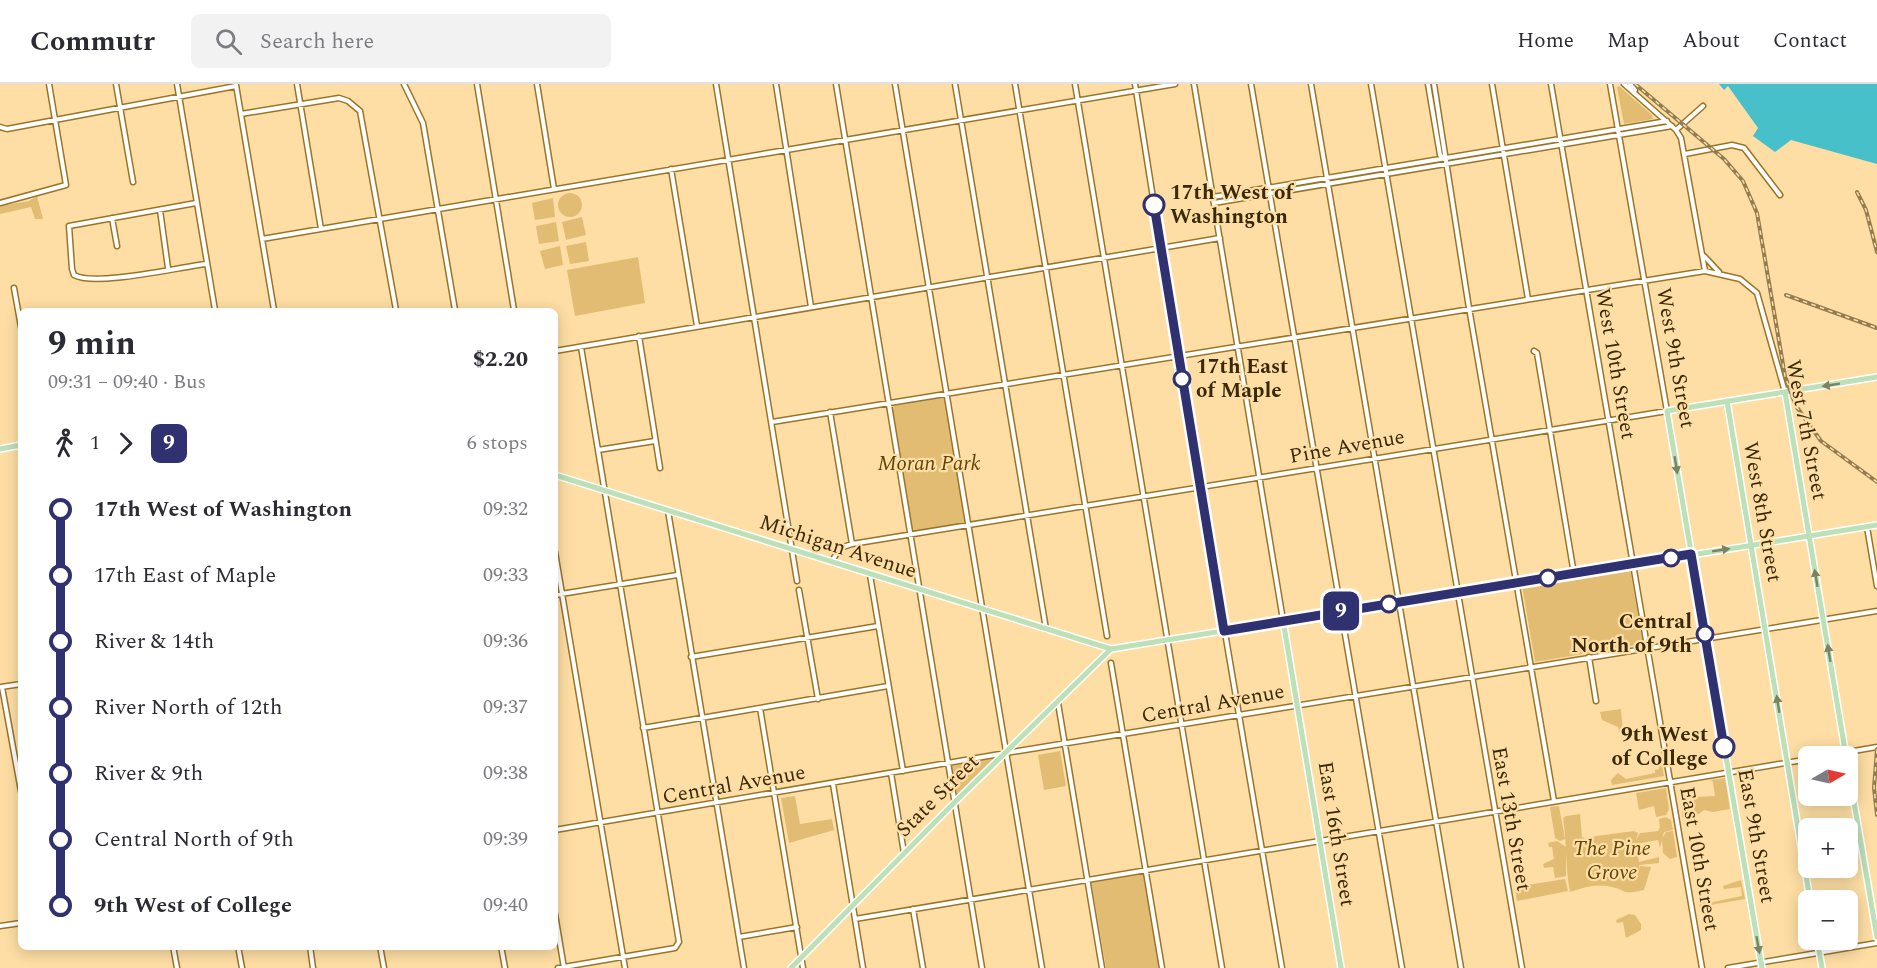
<!DOCTYPE html>
<html lang="en">
<head>
<meta charset="utf-8">
<style>
	:root { --surface:#fff; --page:#f2f2f3; --text:#2b2b33; --muted:#7c7c81; --line:#e1e1e2 }
	body { margin:0; font-family:Spectral,serif; background:var(--page); color:var(--text); height:100vh; display:flex; flex-direction:column; font-size:22px; white-space:nowrap }
	* { box-sizing:border-box; margin:0 }
	p { font-size:20px; color:var(--muted) }
	.icon { flex:none; width:33px; height:33px; fill:none; stroke:currentColor; stroke-width:2; stroke-linecap:round; stroke-linejoin:round }
	.map { position:relative; flex:1; overflow:hidden }
	.drawer { position:absolute; left:18px; top:224px; width:540px; height:642px; display:flex; flex-direction:column; background:var(--surface); border-radius:9px; box-shadow:0 3px 15px #0003 }
	.drawer>* { flex:none }
	.badge { padding:0 12px; border-radius:9px; font-size:21px; line-height:39px }
	.needle { width:39px; rotate:81deg }
	.controls { position:absolute; left:1798px; top:662px; display:grid; gap:12px }
	.controls a { display:grid; place-items:center; width:60px; height:60px; border-radius:9px; background:var(--surface); box-shadow:0 3px 15px #0003; font-size:30px }
	.map>.badge { position:absolute; translate:-50% -50%; box-shadow:0 0 0 3px #fff }
	.legs { display:flex; align-items:center; gap:9px; height:66px; padding:0 30px; font-size:20px }
	.legs p { margin-inline-start:auto }
	.headline { display:flex; align-items:center; justify-content:space-between; height:102px; padding:0 30px }
	h1 { font-size:33px; font-weight:700; line-height:45px }
	ul { padding:0 30px; list-style:none }
	li { display:flex; align-items:center; gap:21px; height:66px; font-size:22px }
	li i { display:grid; place-items:center; width:9px; height:100%; margin:0 8px; background:currentColor }
	li i::after { content:''; width:15px; height:15px; margin:-8px; border:4px solid; border-radius:50%; background:var(--surface) }
	li p { margin-inline-start:auto }
	li:first-child i { background:linear-gradient(#0000 50%,currentColor 0) }
	li:last-child i { background:linear-gradient(currentColor 50%,#0000 0) }
	header { display:flex; align-items:center; gap:36px; box-sizing:border-box; height:84px; padding:0 30px; background:var(--surface); border-bottom:2px solid var(--line) }
	header strong { font-size:28px }
	nav { display:flex; gap:33px; margin-inline-start:auto; font-size:21px }
	.search { width:420px; height:54px; background:var(--page); display:flex; align-items:center; gap:15px; box-sizing:border-box; padding:0 21px; border-radius:9px; color:var(--muted); font-size:22px }
	.map>svg:first-child { display:block }
	.green { fill:#e3bc73 }
	.water { fill:#47c0c9 }
	.lines { fill:none; stroke-linecap:round; stroke-linejoin:round }
	.minor-casing { stroke:#9a7528; stroke-width:7 }
	.major-casing { stroke:#fff; stroke-width:8 }
	.minor { stroke:#fff; stroke-width:4 }
	.major { stroke:#bce0b8; stroke-width:5 }
	.rail-casing { stroke:#937c4f; stroke-width:4 }
	.rail { stroke:#fedea4; stroke-width:1.5; stroke-dasharray:4.5; stroke-linecap:butt }
	.oneway { fill:#7a8460 }
	.line-1-casing { stroke:#fff; stroke-width:14 }
	.line-1 { stroke:#303171; stroke-width:9 }
	.stop-1-dot { fill:#fff; stroke:#303171; stroke-width:3 }
	.labels { text-anchor:middle; dominant-baseline:central; stroke-width:4.5; stroke-linejoin:round; paint-order:stroke }
	.stop-label { font-size:21px; font-weight:bold; fill:#382908; stroke:#fedea4; text-anchor:start }
	.street-label { font-size:21px; fill:#382908; stroke:#fedea4 }
	.park-label { font-size:21px; font-style:italic; fill:#604606; stroke:#fedea4 }
</style>
</head>
<body>
<header>
<strong>Commutr</strong>
<div class="search"><svg class="icon" aria-label="search" viewBox="0 0 24 24"><circle cx="10" cy="10" r="6"/><path d="M15 15l6 6"/></svg>Search here</div>
<nav><a>Home</a><a>Map</a><a>About</a><a>Contact</a></nav>
</header>
<div class="map">
<svg width="1877" height="884" viewBox="0 0 1877 884">
	<rect width="100%" height="100%" fill="#fedea4"/>
	<path class="green" d="M1619,2L1652,31L1653,35L1624,40L1617,3Z
		M558 121a12 12 0 1 1 24 0a12 12 0 1 1-24 0Z
		M37,112L43,135H35L31,123L0,130V122L29,117Z
		M553,114L555,133L535,136L532,119Z
		M582,133L586,151L566,156L562,138Z
		M556,138L559,157L539,160L536,142Z
		M586,158L589,177L570,180L566,162Z
		M560,162L563,181L545,185L540,167Z
		M638,173L645,219L575,232L567,186Z
		M941,312L945,314L965,437L964,439L916,447L912,445L892,324L895,320Z
		M1630,485L1643,560L1535,578L1522,502Z
		M1621,625L1623,649L1620,650L1618,643L1602,636L1600,628Z
		M1060,667L1066,702L1044,706L1038,671Z
		M1660,669L1664,692L1612,701L1611,696L1618,689L1626,695L1655,689V686L1659,685L1657,673L1652,672Z
		M997,674L957,713L952,682Z
		M1725,694L1730,725L1713,728L1704,726L1699,730L1682,733V714L1687,718L1693,717L1696,713L1715,712L1713,698L1710,696Z
		M1666,704L1669,725L1666,731L1656,733L1654,722L1639,726L1636,709Z
		M795,712L800,740L832,735L834,746L789,759L781,714Z
		M1559,722L1565,755L1560,757L1555,754L1550,723Z
		M1580,730L1582,753L1586,755L1596,752L1634,747L1638,749L1636,756L1640,749L1658,747L1660,743L1659,735L1666,733L1671,736L1673,746L1664,748L1660,764L1658,756L1636,760L1639,778L1659,773V779L1639,781L1640,786V782L1651,783L1644,806C1619,812 1628,805 1607,802C1594,800 1582,804 1570,808C1565,781 1567,759 1563,734L1566,732Z
		M1673,747L1677,773L1670,775L1663,769L1662,755L1666,748Z
		M1557,757L1566,763V792L1555,794L1553,783L1544,784L1543,780L1554,775L1552,763H1549L1548,759Z
		M1143,788L1160,884H1106L1091,796Z
		M1565,795L1568,807L1517,817L1515,803Z
		M1741,796L1745,815L1699,823L1702,813L1707,812L1708,819L1742,812L1741,803L1724,805L1723,802Z
		M1629,830L1635,831L1641,840V846L1626,854L1623,838L1617,839L1616,836Z"/>
	<path class="water" d="M1719,0H1877V80L1791,56L1775,68L1753,52L1758,44L1728,2L1724,6Z"/>
	<g class="lines">
		<defs>
			<path id="minor" d="M116,0L133,98
				M177,0L215,226
				M297,0L321,145
				M404,0L423,39L455,226
				M477,0L514,226
				M537,0L554,105
				M716,0L797,497
				M776,0L811,223
				M836,0L982,884
				M895,0L1042,884
				M955,0L1046,545
				M1015,0L1107,552
				M1075,0L1222,884
				M1135,0L1178,272L1282,884
				M1194,0L1283,536
				M1251,0L1402,884
				M1311,0L1461,884
				M1371,0L1522,884
				M1428,0L1440,71L1444,75
				M1434,0L1468,218L1554,717
				M1492,0L1528,215
				M1551,0L1702,884
				M1624,0L1676,46L1681,54L1705,187
				M1630,0L1635,6
				M236,1L274,226
				M241,30L339,14L348,17L360,27L396,226
				M0,43L7,45L236,2
				M1676,46L1703,22
				M1685,70L1732,61L1744,64L1780,111
				M671,85L697,242
				M1213,113L1667,37
				M0,119L66,101L49,0
				M196,119L69,142L72,185L74,191C95,203 179,183 206,180
				M1214,119L1672,42
				M160,126L168,184
				M112,134L117,162
				M262,155L1175,0
				M1704,172L1719,188
				M14,204L21,243
				M639,252L660,384
				M555,267L1220,154
				M1534,267L1537,269L1574,490
				M830,328L852,460
				M772,338L1705,187L1740,195L1757,209L1785,308
				M598,366L655,357
				M668,427L744,884
				M1867,443L1877,502
				M555,468L625,884
				M832,477L840,464L852,460L1667,327L1610,0
				M870,491L903,687
				M799,506L818,615
				M555,511L677,491
				M691,573L878,542
				M1589,573L1596,617
				M1111,579L1162,884
				M1,603L21,600
				M2,603L21,707
				M1058,619L1102,884
				M760,624L803,884
				M643,644L888,602
				M1825,672L1877,663
				M891,689L904,769
				M833,700L863,884
				M555,746L1006,669L1877,527
				M913,825L923,884
				M555,830L564,884
				M855,835L1809,675
				M0,842L21,839
				M739,853L797,843
				M173,862L177,884
				M238,862L242,884
				M310,862L313,884
				M380,862L384,884
				M501,862L505,884
				M558,884L675,864L679,858L581,263
				M1728,884L1877,859"/>
			<path id="major" d="M1785,308L1846,672
				M1727,317L1810,816
				M0,365L21,361
				M555,391L1111,565L1877,441
				M1283,536L1341,884
				M1848,683L1877,853
				M1817,855L1822,884
				M791,884L955,718L1111,565
				M1762,884L1667,327L1877,293"/>
		</defs>
		<use href="#minor" class="minor-casing"/>
		<use href="#major" class="major-casing"/>
		<use href="#minor" class="minor"/>
		<use href="#major" class="major"/>
		<defs>
			<path id="rail" d="M1635,0L1724,75L1743,97L1757,129L1785,292L1796,322L1821,357L1877,398
				M1857,108L1866,126L1877,168
				M1786,211L1877,244
				M1877,665L1874,704L1877,731"/>
		</defs>
		<use href="#rail" class="rail-casing"/>
		<use href="#rail" class="rail"/>
	</g>
	<defs><path id="oneway-solid" d="M-6-.8H1V-3.2L6.5 0L1 3.2V.8H-6Z" transform="scale(1.5)"/></defs>
	<g class="oneway">
		<use href="#oneway-solid" transform="translate(1831 301) rotate(171)"/>
		<use href="#oneway-solid" transform="translate(1676 381) rotate(81)"/>
		<use href="#oneway-solid" transform="translate(1721 466) rotate(-9)"/>
		<use href="#oneway-solid" transform="translate(1816 494) rotate(-100)"/>
		<use href="#oneway-solid" transform="translate(1829 569) rotate(-99)"/>
		<use href="#oneway-solid" transform="translate(1778 620) rotate(-99)"/>
		<use href="#oneway-solid" transform="translate(1758 861) rotate(80)"/>
	</g>
	<g class="lines">
		<defs>
			<path id="line-1" d="M1154,121L1224,547L1691,470L1724,663"/>
		</defs>
		<use href="#line-1" class="line-1-casing"/>
		<use href="#line-1" class="line-1"/>
	</g>
	<g class="stop-1-dot">
		<circle cx="1154" cy="121" r="10"/>
		<circle cx="1182" cy="295" r="8"/>
		<circle cx="1671" cy="474" r="8"/>
		<circle cx="1548" cy="494" r="8"/>
		<circle cx="1389" cy="520" r="8"/>
		<circle cx="1705" cy="550" r="8"/>
		<circle cx="1724" cy="663" r="10"/>
	</g>
	<g class="labels">
		<g class="stop-label">
			<text x="1170" y="109">17th West of<tspan x="1170" dy="24">Washington</tspan></text>
			<text x="1196" y="283">17th East<tspan x="1196" dy="24">of Maple</tspan></text>
			<text x="1692" y="538" text-anchor="end">Central<tspan x="1692" dy="24">North of 9th</tspan></text>
			<text x="1708" y="651" text-anchor="end">9th West<tspan x="1708" dy="24">of College</tspan></text>
		</g>
		<g class="street-label">
			<text transform="translate(1675 274) rotate(80)">West 9th Street</text>
			<text transform="translate(1615 280) rotate(80)">West 10th Street</text>
			<text transform="translate(1806 346) rotate(79)">West 7th Street</text>
			<text transform="translate(1347 363) rotate(-10)">Pine Avenue</text>
			<text transform="translate(1762 428) rotate(80)">West 8th Street</text>
			<text transform="translate(838 463) rotate(18)">Michigan Avenue</text>
			<text transform="translate(1213 620) rotate(-10)">Central Avenue</text>
			<text transform="translate(734 701) rotate(-10)">Central Avenue</text>
			<text transform="translate(938 712) rotate(-45)">State Street</text>
			<text transform="translate(1511 735) rotate(80)">East 13th Street</text>
			<text transform="translate(1336 750) rotate(81)">East 16th Street</text>
			<text transform="translate(1756 752) rotate(80)">East 9th Street</text>
			<text transform="translate(1699 775) rotate(80)">East 10th Street</text>
		</g>
		<g class="park-label">
			<text x="929" y="380">Moran Park</text>
			<text x="1612" y="765">The Pine<tspan x="1612" dy="24">Grove</tspan></text>
		</g>
	</g>
</svg>
<div class="controls">
<a><svg class="needle" viewBox="-14 -14 28 28"><path d="M0-13l5 13h-10z" fill="#e53935"/><path d="M0 13l5-13h-10z" fill="#7c7c81"/></svg></a>
<a>+</a>
<a>−</a>
</div>
<b class="badge" style="left:1341px;top:527px;background:#303171;color:#fff">9</b>
<section class="drawer">
<div class="headline"><div><h1>9 min</h1><p>09:31 – 09:40 · Bus</p></div><b>$2.20</b></div>
<div class="legs"><svg class="icon" aria-label="walk" viewBox="0 0 24 24"><circle cx="13" cy="4" r="2"/><path d="M13 8l-2 6 4 7M11 14l-3 7M7 12l3-4h3l4 4"/></svg>1<svg class="icon" aria-label="forward" viewBox="0 0 24 24"><path d="M9 5l7 7-7 7"/></svg><b class="badge" style="background:#303171;color:#fff">9</b><p>6 stops</p></div>
<ul>
<li><i style="color:#303171"></i><b>17th West of Washington</b><p>09:32</p></li>
<li><i style="color:#303171"></i><span>17th East of Maple</span><p>09:33</p></li>
<li><i style="color:#303171"></i><span>River &amp; 14th</span><p>09:36</p></li>
<li><i style="color:#303171"></i><span>River North of 12th</span><p>09:37</p></li>
<li><i style="color:#303171"></i><span>River &amp; 9th</span><p>09:38</p></li>
<li><i style="color:#303171"></i><span>Central North of 9th</span><p>09:39</p></li>
<li><i style="color:#303171"></i><b>9th West of College</b><p>09:40</p></li>
</ul>
</section>
</div>
</body>
</html>
